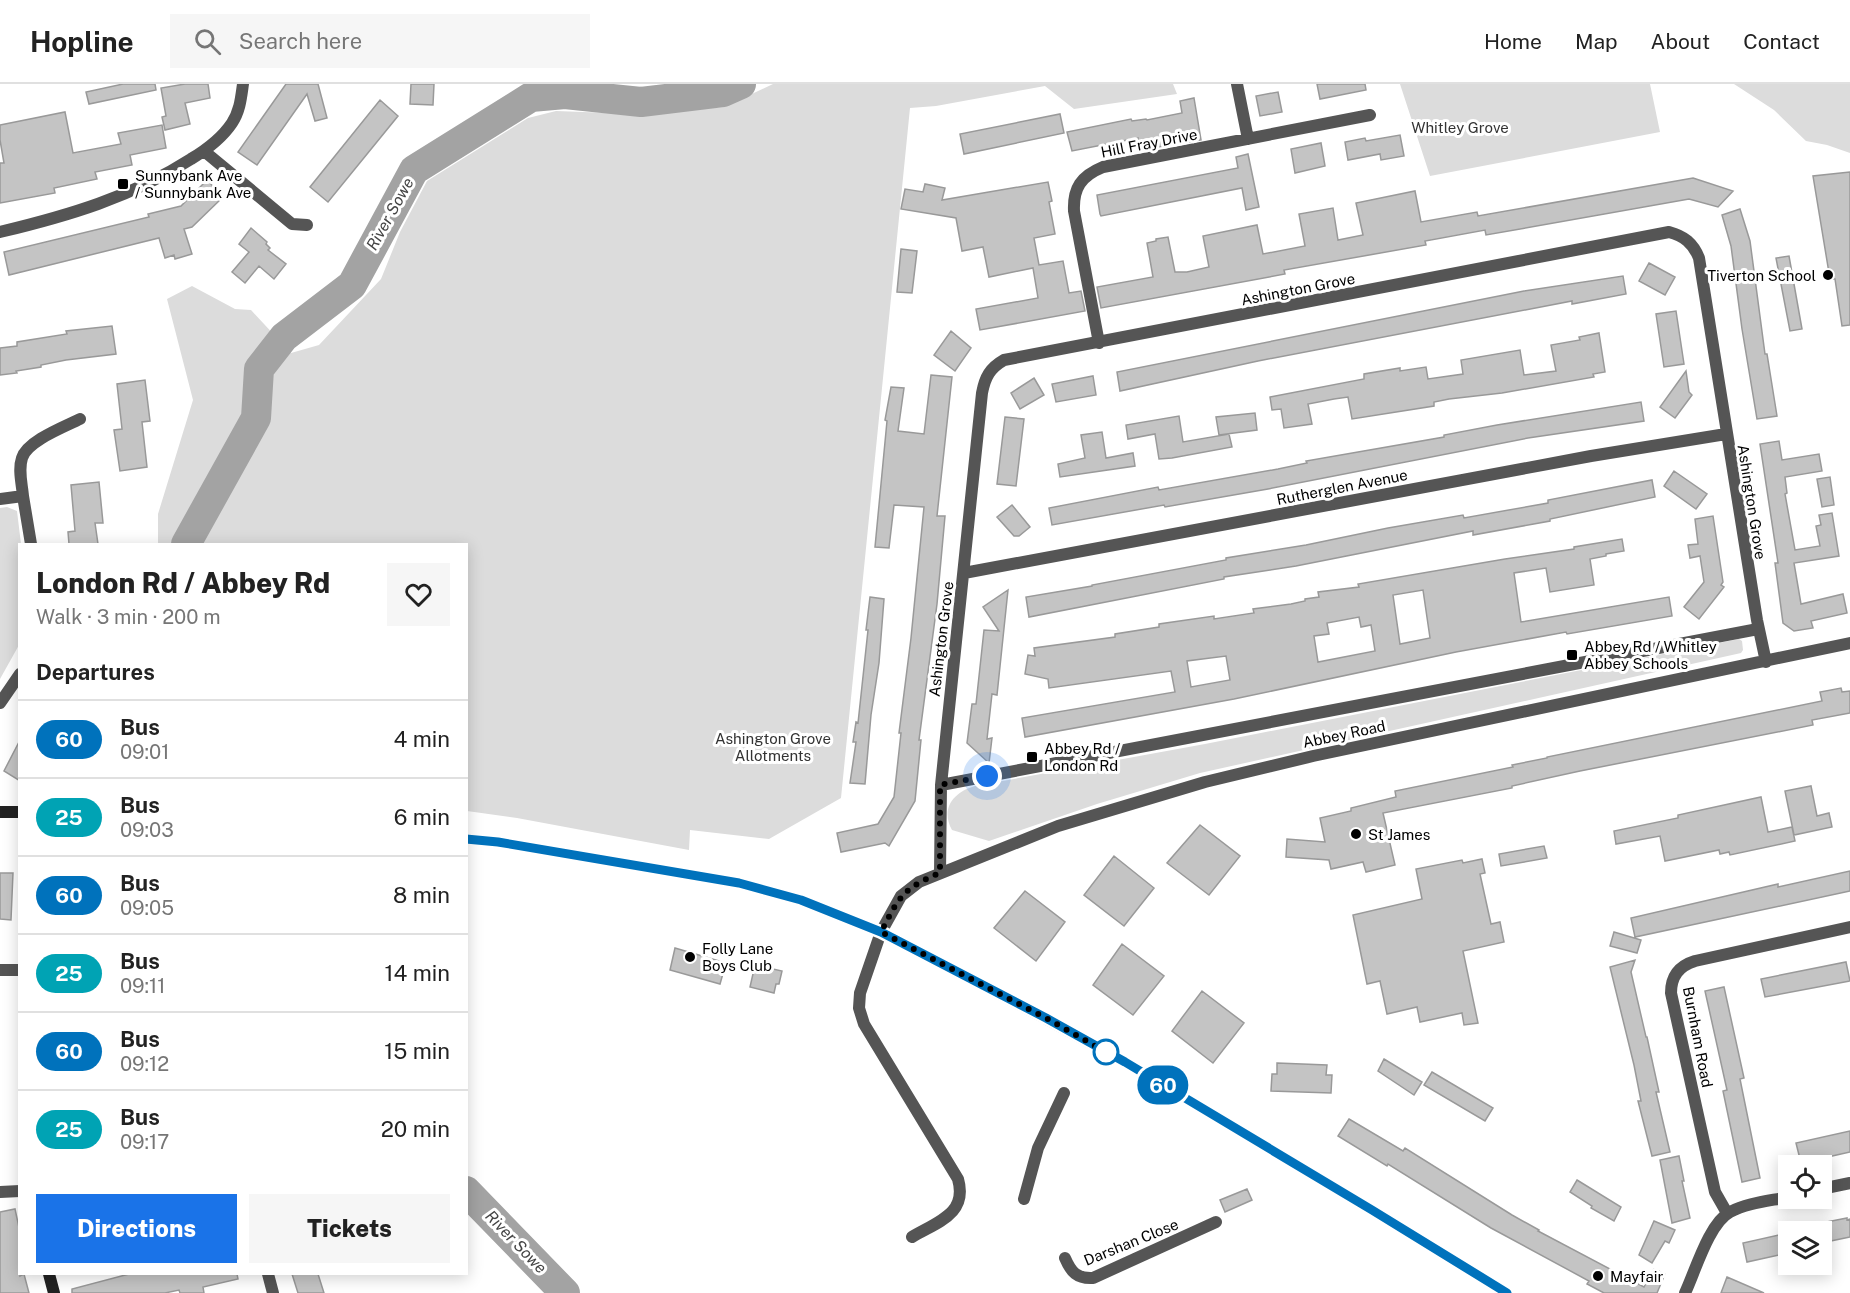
<!DOCTYPE html>
<html lang="en">
<head>
<meta charset="utf-8">
<style>
	:root { --surface:#fff; --page:#f6f6f6; --text:#222; --muted:#767676; --line:#e0e0e0; --accent:#1a73e8 }
	body { margin:0; font-family:"Public Sans",sans-serif; background:var(--page); color:var(--text); height:100vh; display:flex; flex-direction:column; font-size:22px; white-space:nowrap }
	* { box-sizing:border-box; margin:0 }
	p { font-size:20px; color:var(--muted) }
	.icon { flex:none; width:33px; height:33px; fill:none; stroke:currentColor; stroke-width:2; stroke-linecap:round; stroke-linejoin:round }
	.map { position:relative; flex:1; overflow:hidden }
	.drawer { position:absolute; left:18px; top:459px; width:450px; height:732px; display:flex; flex-direction:column; background:var(--surface); border-radius:0px; box-shadow:0 3px 15px #0003 }
	.drawer>* { flex:none }
	.badge { padding:0 12px; border-radius:20px; font-size:21px; line-height:39px }
	.fabs { position:absolute; left:1778px; top:1071px; display:grid; gap:12px }
	.fabs a { display:grid; place-items:center; width:54px; height:54px; border-radius:0px; background:var(--surface); box-shadow:0 3px 15px #0003; font-size:30px }
	.you { position:absolute; width:30px; height:30px; margin:-15px; border:4px solid #fff; border-radius:50%; background:#1a73e8; box-shadow:0 0 0 9px #1a73e833 }
	.map>.badge { position:absolute; translate:-50% -50%; box-shadow:0 0 0 3px #fff }
	h2 { padding:0 18px; font-size:22px; line-height:54px }
	.round { display:grid; place-items:center; flex:none; width:63px; height:63px; border-radius:0px; background:var(--page) }
	.head { display:flex; align-items:center; justify-content:space-between; height:102px; padding:0 18px }
	h1 { font-size:28px; font-weight:800; line-height:45px }
	.cta { display:flex; gap:12px; margin-top:auto; padding:12px 18px }
	.cta a { flex:1; height:69px; border-radius:0px; background:var(--accent); color:#fff; font-size:24px; font-weight:800; line-height:69px; text-align:center }
	.cta a+a { background:var(--page); color:var(--text) }
	ul { padding:0; list-style:none }
	li { display:flex; align-items:center; gap:18px; height:78px; padding:0 18px; border-top:2px solid var(--line) }
	li div { flex:1 }
	li b { display:block; font-size:22px }
	li em { font-style:normal }
	li .badge { min-width:66px; font-weight:700; text-align:center }
	header { display:flex; align-items:center; gap:36px; box-sizing:border-box; height:84px; padding:0 30px; background:var(--surface); border-bottom:2px solid var(--line) }
	header strong { font-size:28px }
	nav { display:flex; gap:33px; margin-inline-start:auto; font-size:21px }
	.search { width:420px; height:54px; background:var(--page); display:flex; align-items:center; gap:15px; box-sizing:border-box; padding:0 21px; border-radius:0px; color:var(--muted); font-size:22px }
	.map>svg:first-child { display:block }
	.green { fill:#dcdcdc }
	.lines { fill:none; stroke-linecap:round; stroke-linejoin:round }
	.river { stroke:#a3a3a3; stroke-width:30 }
	.building { fill:#c4c4c4; stroke:#999; stroke-width:1.5; fill-rule:evenodd }
	.street { stroke:#555; stroke-width:12 }
	.secondary { stroke:#222; stroke-width:12 }
	.line-casing { stroke:#fff; stroke-width:14 }
	.line { stroke:#0072bc; stroke-width:9 }
	.walk { stroke:#000; stroke-width:6; stroke-dasharray:0 10.8 }
	.poi-dot { fill:#000; stroke:#fff; stroke-width:2 }
	.stop-dot { fill:#fff; stroke:#0072bc; stroke-width:3 }
	.labels { text-anchor:middle; dominant-baseline:central; stroke-width:6; stroke-linejoin:round; paint-order:stroke }
	.park-label { font-size:15px; fill:#333; stroke:#fff }
	.street-label { font-size:15px; fill:#000; stroke:#fff }
	.poi-label { font-size:15px; fill:#000; stroke:#fff; text-anchor:start }
	.water-label { font-size:16px; font-style:italic; fill:#444; stroke:#fff }
</style>
</head>
<body>
<header>
<strong>Hopline</strong>
<div class="search"><svg class="icon" aria-label="search" viewBox="0 0 24 24"><circle cx="10" cy="10" r="6"/><path d="M15 15l6 6"/></svg>Search here</div>
<nav><a>Home</a><a>Map</a><a>About</a><a>Contact</a></nav>
</header>
<div class="map">
<svg width="1850" height="1209" viewBox="0 0 1850 1209">
	<rect width="100%" height="100%" fill="#fff"/>
	<path class="green" d="M773,0H1173L1177,10L1074,25L1045,2L936,22L910,24L841,714L769,755L690,746L689,766L517,734L467,727L466,460H158V430L193,316L167,215L192,202L235,225L251,226L291,269L319,261L381,195L400,148L427,97L528,34L556,27L638,30L724,23Z
		M1400,0H1650L1660,48L1430,92Z
		M1734,0H1850V69L1827,61L1806,57L1774,26Z
		M7,423L17,427L21,460H20L19,561L0,595V424Z
		M1739,555L1742,557L1743,566L1741,569L1200,689L1097,720L989,757L952,746C940,724 954,708 975,702L1205,660Z"/>
	<g class="lines">
		<path class="river" d="M186,460L256,334L259,285L284,253L352,201L414,86L531,13L565,10L641,18L723,8L741,0
			M466,1107L565,1209"/>
	</g>
	<path class="building" d="M123,0H155L156,6L89,20L86,8Z
		M185,0H208L210,14L185,19L190,40L165,46L162,33L166,32L161,4Z
		M286,0H318L327,34L315,37L307,10L257,81L238,68Z
		M411,0H434L433,21L410,20Z
		M1317,0H1365L1366,6L1320,15Z
		M1278,8L1282,28L1260,32L1256,12Z
		M1194,14L1201,56L1140,66L1138,54L1072,67L1067,48L1131,35L1132,37L1146,35L1147,36L1182,29L1180,17Z
		M380,16L398,32L328,118L310,103Z
		M65,28L73,69L121,60L118,49L162,41L166,64L130,71L132,81L95,88L97,95L54,104L55,109L0,119V79H4L0,56V41Z
		M1060,30L1064,49L964,70L960,50Z
		M1400,51L1404,72L1381,76L1380,70L1348,76L1345,58L1365,54L1366,57Z
		M1321,59L1325,82L1295,89L1291,65Z
		M1248,70L1259,123L1246,126L1242,104L1101,132L1100,130L1097,111L1238,84L1236,73Z
		M1850,88V241L1842,242L1835,195H1830L1813,92Z
		M1693,94L1733,107L1718,123L1689,115L1486,151L1485,146L1425,157L1426,161L1284,186L1285,190L1101,224L1097,203L1153,193L1147,159L1156,157V155L1168,153L1175,188H1187L1209,183L1203,152L1257,141L1263,170L1305,162L1299,130L1333,124L1338,156L1363,151L1356,119L1415,107L1421,138L1477,128L1478,132Z
		M207,96L223,113L192,143L184,145L192,170L175,175L174,171L165,174L159,154L9,191L4,168L149,133L148,130L181,122Z
		M1048,98L1052,117L1049,118L1055,150L1034,154L1039,181L1063,177L1069,209L1081,207L1085,227L980,246L976,225L1038,214L1033,184L989,193L983,163L962,167L956,134L901,125L905,105L923,108L925,100L945,104L942,116Z
		M1740,125L1750,157L1765,270H1767L1777,332L1757,335L1742,245L1731,162L1722,131Z
		M251,144L267,158L266,160L270,164L268,166L286,180L274,195L259,182L245,199L232,188L249,168L239,160Z
		M901,165L917,167L912,209L897,208Z
		M1789,172L1802,245L1790,247L1776,174Z
		M1649,179L1675,193L1665,211L1639,197Z
		M1623,192L1626,210L1572,220V217L1258,277L1120,307L1117,288L1524,207Z
		M1676,227L1684,280L1664,283L1656,230Z
		M112,242L116,270L66,276L41,281V283L16,287L17,289L0,291V264L17,262V258L67,250L66,247Z
		M951,247L971,264L955,287L934,271Z
		M1599,249L1605,288L1593,290L1594,293L1502,309L1449,315L1434,318V322L1352,335L1348,313L1334,315L1308,320L1312,340L1284,344L1281,325L1272,326L1270,313L1364,295V290L1400,284V287L1426,283L1428,295L1463,290L1461,276L1520,266L1524,291L1556,287L1551,261L1580,256L1579,253Z
		M1686,287L1689,308L1692,311L1675,334L1660,323Z
		M931,291L952,293L937,432H945L937,520L919,656H921L915,717L889,762L885,759L841,768L837,749L878,740L894,713L901,649H899L911,554L924,423L894,421L889,464L875,463L887,337L885,336L891,303L904,304L898,347L924,350Z
		M1093,292L1096,311L1056,318L1052,300Z
		M1034,294L1044,311L1020,325L1011,309Z
		M145,296L150,337L142,338L147,383L120,387L114,346L122,345L117,300Z
		M1641,318L1644,337L1528,354L1268,405L1165,423L1164,421L1052,441L1049,424L1158,403L1159,406L1278,385L1307,379L1306,377L1444,353V351L1497,341Z
		M1255,329L1257,346L1219,351L1216,333Z
		M1179,332L1183,358L1229,350L1232,363L1172,374L1159,375L1155,350L1128,355L1126,341Z
		M1005,333L1024,335L1016,402L997,400Z
		M1102,348L1106,374L1133,369L1135,382L1060,393L1058,380L1085,374L1081,351Z
		M1779,357L1782,376L1819,370L1822,387L1785,393L1787,409L1785,410L1795,466L1820,462L1816,442L1821,441L1819,431L1832,429L1839,472L1794,479L1801,520L1843,510L1847,529L1811,537L1813,544L1794,547L1783,539L1775,479H1778L1760,360Z
		M1674,387L1707,410L1696,425L1664,402Z
		M1830,393L1834,421L1822,423L1817,395Z
		M1652,396L1655,413L1550,435V437L1473,451V447L1296,482L1224,493V495L1029,533L1026,513L1092,502V501L1226,476V474L1306,461L1388,444L1463,431L1464,434L1548,419V416Z
		M99,398L103,439H95L98,460H69L68,448L75,447L71,401Z
		M1012,421L1030,443L1019,452H1014L997,433Z
		M1713,432L1723,498L1721,501L1724,503L1699,535L1684,523L1704,498L1700,472L1690,474L1688,461L1698,460L1695,435Z
		M1622,455L1624,467L1606,470V472L1590,475L1594,501L1550,508L1546,484L1514,489L1521,538L1669,513L1672,532L1567,550L1566,548L1456,568L1234,615L1025,653L1022,634L1175,608L1171,587L1049,604L1048,595L1025,590L1028,571L1035,572L1034,564L1115,553V550L1159,543V540L1214,532V535L1254,529L1253,525L1291,520L1305,517V515L1319,513L1318,508L1359,503L1358,500L1505,475L1574,465V463ZM1423,506L1430,554L1400,560L1393,511ZM1359,533L1361,543L1371,541L1375,567L1318,578L1314,552L1329,550L1327,539ZM1226,572L1230,596L1191,603L1187,577Z
		M1008,506L997,611L992,610L987,655L992,654L989,679L967,659L972,620H976L984,546L999,547L983,523Z
		M870,513L884,515L879,579L871,631L865,700L850,699L856,658H853L856,638L858,639L868,546H866Z
		M1841,604L1842,608L1850,607V629L1812,636L1813,641L1580,687L1512,702V704L1383,729L1395,781L1366,788L1363,778L1331,785L1329,776L1286,773L1287,755L1325,758L1320,734L1351,727V724L1396,713L1395,707L1513,683L1512,681L1547,674V673L1822,617L1820,608Z
		M20,656V697L4,687Z
		M1811,702L1817,732L1829,729L1832,743L1794,751L1785,707Z
		M1761,713L1768,748L1792,743L1795,757L1730,771L1729,768L1720,770L1719,766L1665,777L1660,752L1616,760L1614,747L1678,734V731Z
		M1200,741L1240,772L1209,811L1167,779Z
		M1544,762L1547,774L1501,782L1499,770Z
		M1114,772L1154,804L1124,842L1084,811Z
		M1482,775L1485,789L1480,790L1491,840L1500,838L1504,858L1463,867L1478,939L1464,941L1462,929L1420,938L1417,923L1387,930L1380,897L1367,900L1353,831L1422,815L1416,785L1462,776L1463,779Z
		M1850,787V807L1635,853L1631,834L1778,800V803Z
		M0,789H13L11,836L0,835Z
		M1025,807L1065,838L1036,877L994,844Z
		M1614,848L1641,856L1637,869L1610,862Z
		M1122,860L1164,892L1133,931L1093,901Z
		M675,864L726,879L720,900L670,886Z
		M1635,876L1631,888L1646,953H1647L1659,1008H1656L1670,1068L1652,1072L1638,1017H1641L1634,981L1610,883Z
		M1846,878L1850,897L1765,913L1761,895Z
		M755,881L782,887L779,900H776L774,909L750,903Z
		M1724,903L1744,994L1740,995L1760,1094L1742,1098L1723,1007L1727,1006L1705,907Z
		M1202,907L1244,939L1213,979L1172,947Z
		M1384,975L1422,998L1414,1011L1378,987Z
		M1277,979L1327,981L1326,991H1332L1331,1009L1271,1007L1272,990H1277Z
		M1432,988L1493,1024L1485,1037L1424,1001Z
		M1349,1035L1403,1067L1405,1064L1512,1131L1539,1146L1538,1147L1644,1203L1654,1185L1665,1190L1657,1209H1604L1587,1200L1589,1197L1491,1144L1388,1080L1387,1082L1338,1052Z
		M1850,1047V1068L1801,1079L1796,1059Z
		M1679,1072L1684,1097H1682L1690,1134L1672,1139L1660,1076Z
		M1577,1096L1621,1123L1614,1137L1591,1124L1592,1122L1570,1108Z
		M1247,1105L1252,1116L1225,1128L1220,1116Z
		M15,1125L20,1148V1192L24,1190L29,1209H0V1128Z
		M1847,1134V1136L1850,1135V1153L1821,1159V1139Z
		M1654,1137L1675,1146L1669,1159L1665,1157L1652,1179L1639,1171Z
		M1788,1149V1169L1747,1178L1743,1159Z
		M129,1190H237L238,1195L203,1203L204,1209H180L179,1206L165,1209H72V1205Z
		M292,1190H318L324,1209H298Z
		M1727,1193L1764,1209H1721Z"/>
	<g class="lines">
		<path class="street" d="M1237,0L1248,55
			M204,67L292,140L307,141
			M0,148C67,132 132,113 191,75C206,66 222,54 232,39C240,27 241,14 243,0
			M1099,259L1074,127C1073,104 1081,92 1103,83L1370,31
			M23,412C22,400 18,386 22,374C27,357 64,343 80,335
			M0,415L23,412L31,460
			M964,489L1591,372L1726,350
			M0,619L20,590
			M941,701L1758,545
			M940,789L941,701L982,309C985,293 990,284 1004,276L1669,148C1684,152 1693,159 1699,174L1757,536L1766,578
			M0,886H20
			M1821,1105L1850,1099
			M0,1108L20,1107
			M1024,1115L1038,1064L1064,1009
			M1727,1129L1715,1108L1671,909C1671,892 1679,882 1695,877L1850,843
			M912,1153C937,1138 968,1130 958,1095L864,940L859,924L860,909L881,848L901,812L919,798L1058,742L1205,698L1313,672L1850,559
			M1065,1174C1071,1188 1077,1195 1093,1194L1216,1138
			M268,1190L273,1209
			M1685,1209C1695,1188 1709,1139 1730,1128C1747,1119 1769,1117 1788,1113"/>
		<path class="secondary" d="M0,728H20
			M466,755L498,758L739,799L801,816L881,848L1045,934L1125,978L1372,1126L1507,1209
			M49,1190L54,1209"/>
	</g>
	<g class="lines">
		<defs>
			<path id="line" d="M466,755L498,758L739,799L801,816L881,848L1046,934L1125,978L1372,1126L1507,1209"/>
		</defs>
		<use href="#line" class="line-casing"/>
		<use href="#line" class="line"/>
		<path class="walk" d="M987,692L940,701V789C903,804 899,813 881,848L1046,934L1113,972L1106,968"/>
	</g>
	<g class="poi-dot">
		<rect x="117" y="94" width="12" height="12" rx="3"/>
		<circle cx="1828" cy="191" r="6"/>
		<rect x="1566" y="565" width="12" height="12" rx="3"/>
		<rect x="1026" y="667" width="12" height="12" rx="3"/>
		<circle cx="1356" cy="750" r="6"/>
		<circle cx="690" cy="873" r="6"/>
		<circle cx="1598" cy="1192" r="6"/>
	</g>
	<circle class="stop-dot" cx="1106" cy="968" r="12"/>
	<g class="labels">
		<g class="park-label">
			<text x="1460" y="43">Whitley Grove</text>
			<text x="773" y="654">Ashington Grove<tspan x="773" dy="17">Allotments</tspan></text>
		</g>
		<g class="street-label">
			<text transform="translate(1149 59) rotate(-11)">Hill Fray Drive</text>
			<text transform="translate(1298 205) rotate(-11)">Ashington Grove</text>
			<text transform="translate(1342 403) rotate(-11)">Rutherglen Avenue</text>
			<text transform="translate(1752 418) rotate(81)">Ashington Grove</text>
			<text transform="translate(941 555) rotate(-83)">Ashington Grove</text>
			<text transform="translate(1344 650) rotate(-12)">Abbey Road</text>
			<text transform="translate(1698 953) rotate(79)">Burnham Road</text>
			<text transform="translate(1131 1158) rotate(-22)">Darshan Close</text>
		</g>
		<g class="poi-label">
			<text x="135" y="91">Sunnybank Ave<tspan x="135" dy="17">/ Sunnybank Ave</tspan></text>
			<text x="1816" y="191" text-anchor="end">Tiverton School</text>
			<text x="1584" y="562">Abbey Rd / Whitley<tspan x="1584" dy="17">Abbey Schools</tspan></text>
			<text x="1044" y="664">Abbey Rd /<tspan x="1044" dy="17">London Rd</tspan></text>
			<text x="1368" y="750">St James</text>
			<text x="702" y="864">Folly Lane<tspan x="702" dy="17">Boys Club</tspan></text>
			<text x="1610" y="1192">Mayfair</text>
		</g>
		<g class="water-label">
			<text transform="translate(390 130) rotate(-61)">River Sowe</text>
			<text transform="translate(516 1158) rotate(46)">River Sowe</text>
		</g>
	</g>
</svg>
<div class="fabs">
<a><svg class="icon" aria-label="locate" viewBox="0 0 24 24"><circle cx="12" cy="12" r="6"/><path d="M12 2v4M12 18v4M2 12h4M18 12h4"/></svg></a>
<a><svg class="icon" aria-label="layers" viewBox="0 0 24 24"><path d="M12 4l9 5-9 5-9-5zM3 14l9 5 9-5"/></svg></a>
</div>
<div class="you" style="left:987px;top:692px"></div>
<b class="badge" style="left:1163px;top:1001px;background:#0072bc;color:#fff">60</b>
<section class="drawer">
<div class="head"><div><h1>London Rd / Abbey Rd</h1><p>Walk · 3 min · 200 m</p></div><a class="round"><svg class="icon" aria-label="heart" viewBox="0 0 24 24"><path d="M12 20l-8-8c-3-5 5-10 8-4 3-6 11-1 8 4z"/></svg></a></div>
<h2>Departures</h2>
<ul>
<li><span class="badge" style="background:#0072bc;color:#fff">60</span><div><b>Bus</b><p>09:01</p></div><em>4 min</em></li>
<li><span class="badge" style="background:#00a3b4;color:#fff">25</span><div><b>Bus</b><p>09:03</p></div><em>6 min</em></li>
<li><span class="badge" style="background:#0072bc;color:#fff">60</span><div><b>Bus</b><p>09:05</p></div><em>8 min</em></li>
<li><span class="badge" style="background:#00a3b4;color:#fff">25</span><div><b>Bus</b><p>09:11</p></div><em>14 min</em></li>
<li><span class="badge" style="background:#0072bc;color:#fff">60</span><div><b>Bus</b><p>09:12</p></div><em>15 min</em></li>
<li><span class="badge" style="background:#00a3b4;color:#fff">25</span><div><b>Bus</b><p>09:17</p></div><em>20 min</em></li>
</ul>
<div class="cta"><a>Directions</a><a>Tickets</a></div>
</section>
</div>
</body>
</html>
